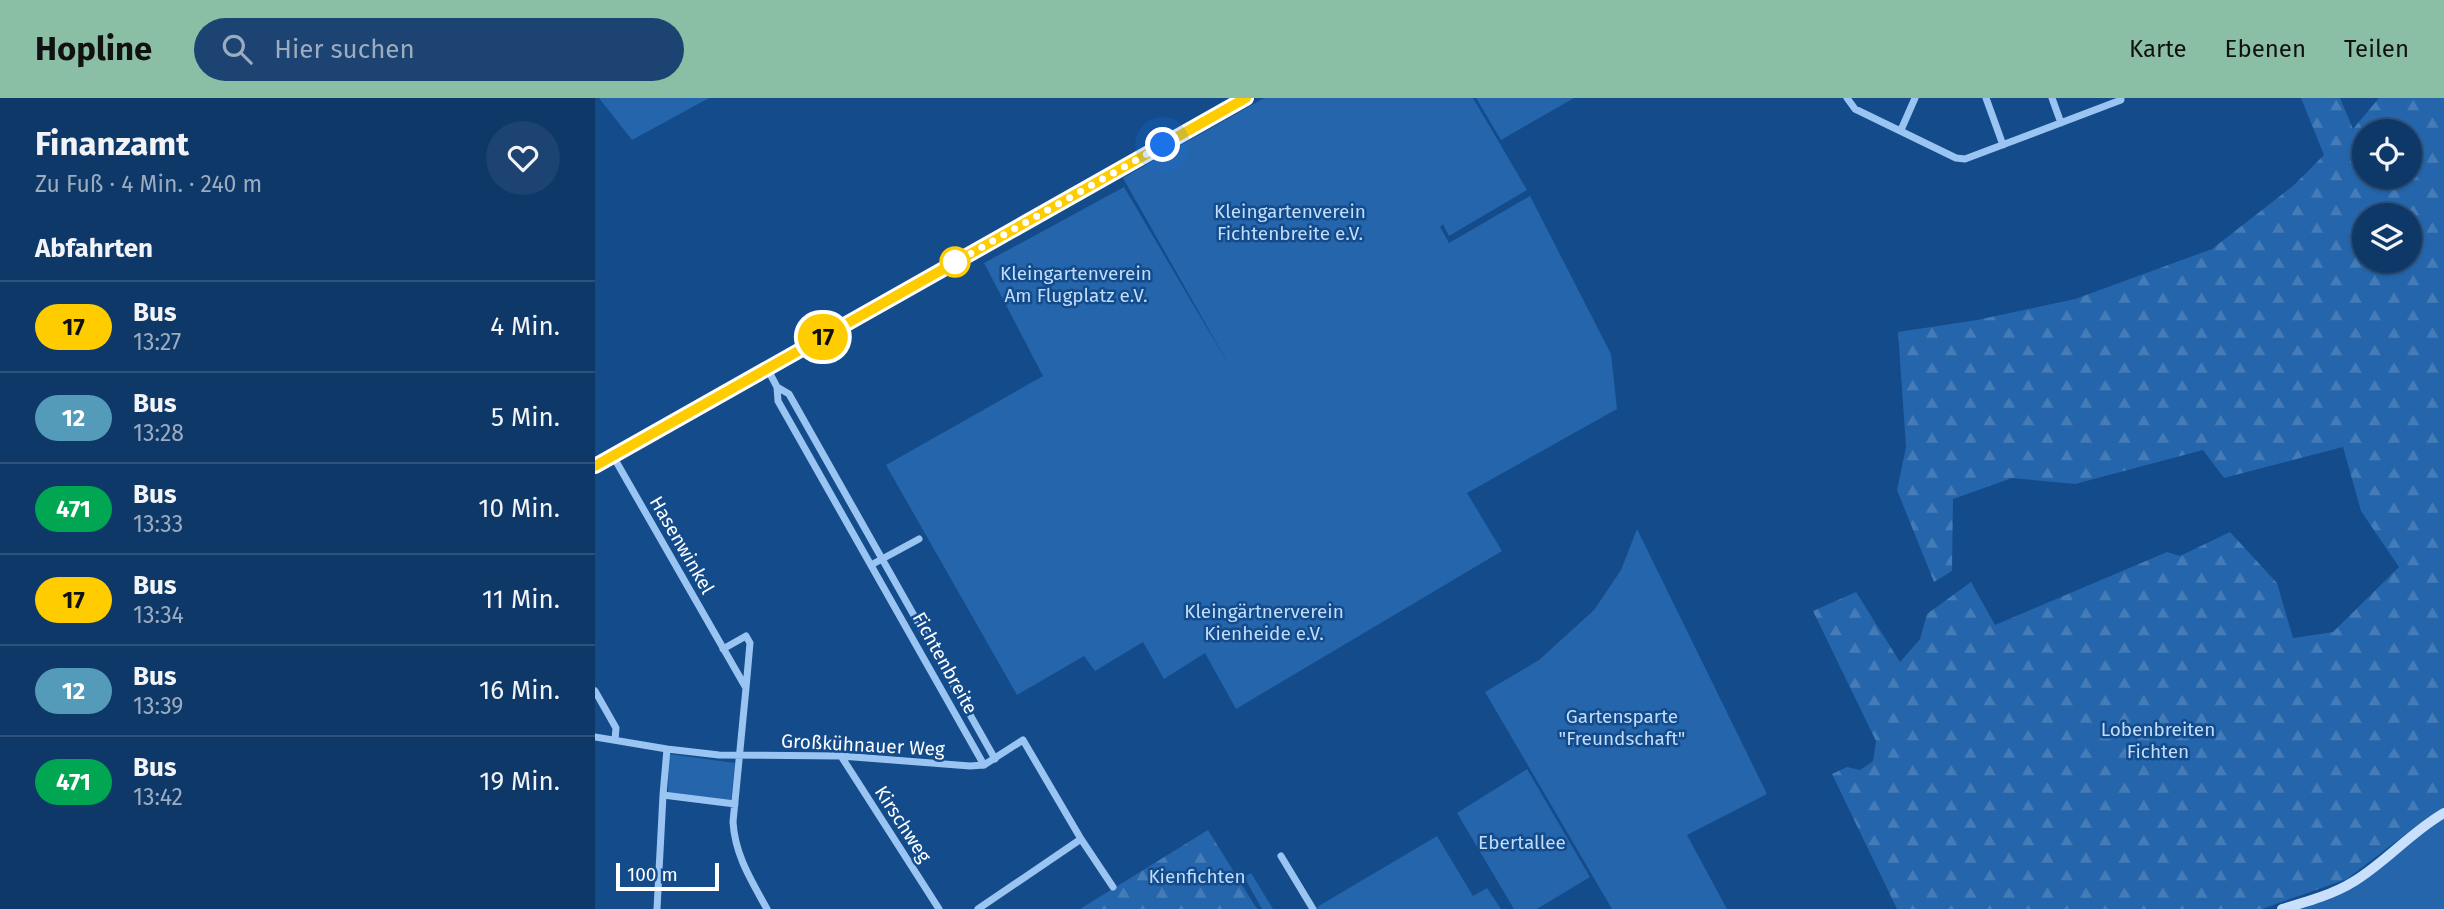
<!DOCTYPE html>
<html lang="de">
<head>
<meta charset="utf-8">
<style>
	:root { --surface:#0e3868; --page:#1c4371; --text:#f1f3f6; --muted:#9bacc0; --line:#2e527c; --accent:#8abfa5 }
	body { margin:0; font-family:"Fira Sans",sans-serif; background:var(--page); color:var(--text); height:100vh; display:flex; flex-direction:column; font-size:26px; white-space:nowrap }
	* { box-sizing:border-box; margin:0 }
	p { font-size:23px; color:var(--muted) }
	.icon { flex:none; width:38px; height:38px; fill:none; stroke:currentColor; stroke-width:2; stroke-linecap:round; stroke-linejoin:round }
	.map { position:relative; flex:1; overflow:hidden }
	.sheet { display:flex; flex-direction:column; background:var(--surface); width:595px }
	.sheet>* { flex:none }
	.badge { padding:0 14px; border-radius:23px; font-size:24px; line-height:46px }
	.fabs { position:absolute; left:1757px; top:21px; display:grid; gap:14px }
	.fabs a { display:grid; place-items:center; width:70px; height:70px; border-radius:50%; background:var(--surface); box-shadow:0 2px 5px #0004,0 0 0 2px var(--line); font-size:35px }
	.scale { position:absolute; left:21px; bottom:18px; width:103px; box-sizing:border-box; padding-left:7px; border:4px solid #fff; border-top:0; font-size:19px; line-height:24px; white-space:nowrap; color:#fff; -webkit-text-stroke:5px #134b8b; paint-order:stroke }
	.you { position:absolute; width:35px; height:35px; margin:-18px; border:5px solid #fff; border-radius:50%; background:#1a73e8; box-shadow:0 0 0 10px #1a73e833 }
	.map>.badge { position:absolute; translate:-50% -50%; box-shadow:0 0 0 4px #fff }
	h2 { padding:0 35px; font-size:26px; line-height:63px }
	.round { display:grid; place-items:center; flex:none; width:74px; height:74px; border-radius:37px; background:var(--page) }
	.overview { display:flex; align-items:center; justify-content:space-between; height:119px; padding:0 35px }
	h1 { font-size:33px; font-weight:700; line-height:52px }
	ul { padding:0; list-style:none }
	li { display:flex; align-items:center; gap:21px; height:91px; padding:0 35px; border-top:2px solid var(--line) }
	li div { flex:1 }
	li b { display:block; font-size:26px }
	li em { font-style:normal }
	li .badge { min-width:77px; font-weight:700; text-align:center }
	header { display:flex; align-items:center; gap:42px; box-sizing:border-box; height:98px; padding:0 35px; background:var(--accent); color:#111 }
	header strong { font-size:33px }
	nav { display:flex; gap:38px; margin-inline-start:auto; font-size:24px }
	.search { width:490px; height:63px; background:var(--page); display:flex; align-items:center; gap:18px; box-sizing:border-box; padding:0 24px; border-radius:38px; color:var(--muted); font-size:26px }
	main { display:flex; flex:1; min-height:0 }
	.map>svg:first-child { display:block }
	.green { fill:#2465ab }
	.forest { fill:url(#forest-firs); fill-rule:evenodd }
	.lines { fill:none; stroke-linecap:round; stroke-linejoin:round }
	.street { stroke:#9ac4f1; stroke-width:7 }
	.secondary { stroke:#c8e0fb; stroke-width:10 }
	.line-casing { stroke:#fff; stroke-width:16 }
	.line { stroke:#fc0; stroke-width:10 }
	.walk { stroke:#fff; stroke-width:7; stroke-dasharray:0 12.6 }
	.stop-dot { fill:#fff; stroke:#fc0; stroke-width:3.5 }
	.labels { text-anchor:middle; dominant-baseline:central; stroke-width:5; stroke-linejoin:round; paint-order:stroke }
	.park-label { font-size:19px; fill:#c1ddfc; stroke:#134b8b }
	.street-label { font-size:19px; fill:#fff; stroke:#134b8b }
</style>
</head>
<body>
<header>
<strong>Hopline</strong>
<div class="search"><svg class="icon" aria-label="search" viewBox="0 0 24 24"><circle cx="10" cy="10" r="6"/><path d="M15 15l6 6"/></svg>Hier suchen</div>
<nav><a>Karte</a><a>Ebenen</a><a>Teilen</a></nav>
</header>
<main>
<section class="sheet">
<div class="overview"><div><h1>Finanzamt</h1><p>Zu Fuß · 4 Min. · 240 m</p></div><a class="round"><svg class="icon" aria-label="heart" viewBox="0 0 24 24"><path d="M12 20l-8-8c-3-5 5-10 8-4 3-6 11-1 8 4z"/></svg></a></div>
<h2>Abfahrten</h2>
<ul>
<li><span class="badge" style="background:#fc0;color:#111">17</span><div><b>Bus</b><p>13:27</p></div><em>4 Min.</em></li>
<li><span class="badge" style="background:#549bb9;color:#fff">12</span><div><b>Bus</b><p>13:28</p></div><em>5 Min.</em></li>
<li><span class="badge" style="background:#00a651;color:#fff">471</span><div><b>Bus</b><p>13:33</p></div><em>10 Min.</em></li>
<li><span class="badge" style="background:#fc0;color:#111">17</span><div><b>Bus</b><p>13:34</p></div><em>11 Min.</em></li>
<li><span class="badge" style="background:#549bb9;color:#fff">12</span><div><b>Bus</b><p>13:39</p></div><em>16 Min.</em></li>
<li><span class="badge" style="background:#00a651;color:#fff">471</span><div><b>Bus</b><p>13:42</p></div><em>19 Min.</em></li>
</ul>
</section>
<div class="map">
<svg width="1849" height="811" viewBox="0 0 1849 811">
	<defs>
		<pattern id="forest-firs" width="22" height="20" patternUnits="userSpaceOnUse" patternTransform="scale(1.75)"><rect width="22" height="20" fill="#2465ab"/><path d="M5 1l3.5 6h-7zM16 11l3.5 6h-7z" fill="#457cb8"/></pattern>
	</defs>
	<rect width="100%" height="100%" fill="#134b8b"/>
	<path class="green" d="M4,0H114L37,42Z
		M669,0H878L932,92L854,138L848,126L845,129L854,145L935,98L1016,256L1022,311L872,395L907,453L641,611L610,555L569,581L548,544L500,573L489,558L422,597L291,367L448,278L389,165L529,89L635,269L528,80Z
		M881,0H979L906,42Z
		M1042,431L1172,696L1092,737L1132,811H1017L890,594L944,562L999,512L1026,472Z
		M74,656L140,665L136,703L73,696Z
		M932,671L995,779L942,811H919L862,715Z
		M1849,719V811H1706L1736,801L1753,792L1825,735Z
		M842,738L878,798L892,790L906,811H723L722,809Z
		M656,775L678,811H667L649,779Z"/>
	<path class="forest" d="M1706,0H1745L1758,31L1784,0H1849V710L1833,719L1752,781L1667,811H1302L1237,676L1252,669L1265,672L1278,663L1281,643L1218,513L1261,494L1305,564L1325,541L1332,516L1376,484L1400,527L1572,454L1585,458L1635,434L1682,485L1698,540L1738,534L1804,469L1766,413L1748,349L1629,380L1608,352L1480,386L1417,380L1358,401L1357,473L1339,484L1302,392L1311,349L1303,234L1382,222L1480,201L1617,151L1699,87L1729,57ZM1769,33H1815V79H1769ZM1769,117H1815V163H1769Z
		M613,732L662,811H485Z"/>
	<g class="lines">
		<path class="street" d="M1252,0L1260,11L1361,60L1370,61L1526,2V0
			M1391,0L1408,47
			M1457,0L1466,25
			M1306,32L1320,0
			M172,270L182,289L194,296L400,661
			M182,289L183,303L389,667
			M18,358L151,590L138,724C140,757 156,782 172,811
			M0,368L651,0
			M276,467L324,441
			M128,551L151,538L155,545L151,590
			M0,593L21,630L20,642
			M0,639L72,651L124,657L246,658L375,668L389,667L428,642L486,741L518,789
			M72,651L68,697L140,706
			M246,658L344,811
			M686,758L718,811
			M62,811L68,697
			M383,811L486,741"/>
		<path class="secondary" d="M1687,811C1711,804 1737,797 1758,784C1791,764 1816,734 1849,715"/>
	</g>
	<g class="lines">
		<defs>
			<path id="line" d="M0,368L651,0"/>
		</defs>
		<use href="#line" class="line-casing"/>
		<use href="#line" class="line"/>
		<path class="walk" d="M360,164L357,166L568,47"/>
	</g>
	<circle class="stop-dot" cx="360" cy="164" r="14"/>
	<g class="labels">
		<g class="park-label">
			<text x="695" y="113">Kleingartenverein<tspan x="695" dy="22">Fichtenbreite e.V.</tspan></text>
			<text x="481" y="175">Kleingartenverein<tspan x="481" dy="22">Am Flugplatz e.V.</tspan></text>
			<text x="669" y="513">Kleingärtnerverein<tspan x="669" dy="22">Kienheide e.V.</tspan></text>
			<text x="1027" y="618">Gartensparte<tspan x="1027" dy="22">"Freundschaft"</tspan></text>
			<text x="1563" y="631">Lobenbreiten<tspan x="1563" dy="22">Fichten</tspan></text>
			<text x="927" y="744">Ebertallee</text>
			<text x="602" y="778">Kienfichten</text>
		</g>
		<g class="street-label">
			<text transform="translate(87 447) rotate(60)">Hasenwinkel</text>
			<text transform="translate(350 565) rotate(61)">Fichtenbreite</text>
			<text transform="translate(268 647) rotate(3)">Großkühnauer Weg</text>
			<text transform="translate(308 726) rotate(57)">Kirschweg</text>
		</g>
	</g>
</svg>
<div class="fabs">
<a><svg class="icon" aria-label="locate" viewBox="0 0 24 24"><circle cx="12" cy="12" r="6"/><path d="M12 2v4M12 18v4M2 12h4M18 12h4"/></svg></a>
<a><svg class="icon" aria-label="layers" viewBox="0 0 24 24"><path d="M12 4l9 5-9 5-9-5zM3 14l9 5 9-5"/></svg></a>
</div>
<div class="scale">100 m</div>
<div class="you" style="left:568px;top:47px"></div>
<b class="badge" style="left:228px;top:239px;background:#fc0;color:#111">17</b>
</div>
</main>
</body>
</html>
